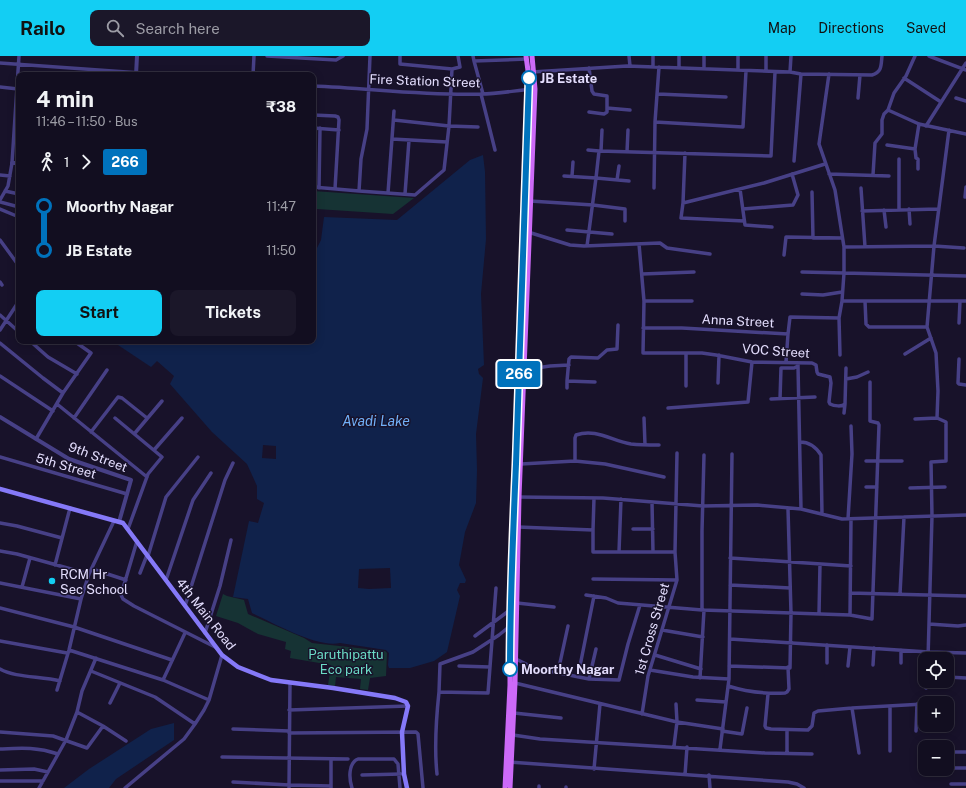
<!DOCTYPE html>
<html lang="en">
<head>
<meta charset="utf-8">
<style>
	:root { --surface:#120e20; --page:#1b1729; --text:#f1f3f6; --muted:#9c9ca5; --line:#312e3e; --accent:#13cef3 }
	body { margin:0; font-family:"Public Sans",sans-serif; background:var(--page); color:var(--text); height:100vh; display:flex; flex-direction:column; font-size:15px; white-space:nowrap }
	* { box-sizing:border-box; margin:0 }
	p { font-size:13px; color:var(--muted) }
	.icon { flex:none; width:22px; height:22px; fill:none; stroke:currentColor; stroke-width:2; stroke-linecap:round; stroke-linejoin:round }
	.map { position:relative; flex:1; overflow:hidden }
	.side { position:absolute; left:16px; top:16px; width:300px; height:272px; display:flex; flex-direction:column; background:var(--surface); border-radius:8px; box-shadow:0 2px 10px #0003,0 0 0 1px var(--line) }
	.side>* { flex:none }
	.badge { padding:0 8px; border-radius:3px; font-size:14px; line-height:26px }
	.controls { position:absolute; left:918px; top:596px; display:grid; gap:8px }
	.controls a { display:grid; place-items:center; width:36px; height:36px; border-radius:8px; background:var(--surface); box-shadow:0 2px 10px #0003,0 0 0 1px var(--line); font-size:20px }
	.map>.badge { position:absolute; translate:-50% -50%; box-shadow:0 0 0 2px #fff }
	.legs { display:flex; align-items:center; gap:6px; height:44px; padding:0 20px; font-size:13px }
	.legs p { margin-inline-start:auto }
	.headline { display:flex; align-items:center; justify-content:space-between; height:68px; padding:0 20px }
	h1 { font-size:22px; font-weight:700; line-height:30px }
	.button { display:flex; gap:8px; margin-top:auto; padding:8px 20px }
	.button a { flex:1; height:46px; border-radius:8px; background:var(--accent); color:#111; font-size:16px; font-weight:700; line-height:46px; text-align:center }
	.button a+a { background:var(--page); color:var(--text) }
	ul { padding:0 20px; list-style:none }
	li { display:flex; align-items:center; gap:14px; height:44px; font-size:15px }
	li i { display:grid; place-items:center; width:6px; height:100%; margin:0 5px; background:currentColor }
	li i::after { content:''; width:10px; height:10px; margin:-5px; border:3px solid; border-radius:50%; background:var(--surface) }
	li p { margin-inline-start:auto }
	li:first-child i { background:linear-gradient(#0000 50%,currentColor 0) }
	li:last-child i { background:linear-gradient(currentColor 50%,#0000 0) }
	header { display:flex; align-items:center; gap:24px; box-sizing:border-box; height:56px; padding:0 20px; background:var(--accent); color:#111 }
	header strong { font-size:19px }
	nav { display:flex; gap:22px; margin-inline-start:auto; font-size:14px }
	.search { width:280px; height:36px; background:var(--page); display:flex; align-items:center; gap:10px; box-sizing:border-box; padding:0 14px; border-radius:8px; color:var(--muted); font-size:15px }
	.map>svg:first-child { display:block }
	.green { fill:#163334 }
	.water { fill:#10224b; fill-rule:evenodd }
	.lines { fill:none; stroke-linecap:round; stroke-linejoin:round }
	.minor { stroke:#474086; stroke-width:3.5 }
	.tertiary { stroke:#474086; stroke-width:4 }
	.secondary { stroke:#8579f8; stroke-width:4.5 }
	.primary { stroke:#cc6af7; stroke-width:5 }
	.line-1-casing { stroke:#fff; stroke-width:9 }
	.line-1 { stroke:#0072bc; stroke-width:6 }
	.stop-1-dot { fill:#fff; stroke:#0072bc; stroke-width:2 }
	.poi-dot { fill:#13cef3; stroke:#18122a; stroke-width:1.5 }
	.labels { text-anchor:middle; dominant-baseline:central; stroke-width:3; stroke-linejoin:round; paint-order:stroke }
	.stop-label { font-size:13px; font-weight:bold; fill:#e3ddfd; stroke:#18122a; text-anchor:start }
	.street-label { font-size:13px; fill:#e3ddfd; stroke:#18122a }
	.poi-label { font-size:13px; fill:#e3ddfd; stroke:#18122a; text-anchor:start }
	.park-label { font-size:13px; fill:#6bdbc6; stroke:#18122a }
	.water-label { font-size:14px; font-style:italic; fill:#71b0f8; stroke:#18122a }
</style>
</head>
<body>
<header>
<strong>Railo</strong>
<div class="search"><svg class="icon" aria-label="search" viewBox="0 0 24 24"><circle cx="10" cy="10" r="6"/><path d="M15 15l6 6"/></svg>Search here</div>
<nav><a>Map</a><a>Directions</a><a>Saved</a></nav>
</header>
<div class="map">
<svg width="966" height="732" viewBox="0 0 966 732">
	<rect width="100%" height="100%" fill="#18122a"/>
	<path class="green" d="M313,135L414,142L393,158L317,153L313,152Z
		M223,538L227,540L244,544L248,558L304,582L312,587L385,595L387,597L386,620L370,622L368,634L360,633L361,623L336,621L335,630L328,629L331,609L290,602L291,595L285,593L286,586L258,578L238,567L216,560Z"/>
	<path class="water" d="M483,99L485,116L486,183L481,238L484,309L478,313L479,318L483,322L476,378L477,414L476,447L465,476L459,509L466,524L465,527H460L457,534L460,540L447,596L434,605L410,612H389L388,609L389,597L386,594L340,587C317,592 274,567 252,557L248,543L233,541L249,465L258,467L264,447L257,443V430L247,408L212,376L170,328L174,320L157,305L151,311L112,285H313V196H315L321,184L324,161L397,164L470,104ZM263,389L276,390V403L262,402ZM390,512L391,532L369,533L358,532L359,513Z
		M174,667V684L116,723L109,732H64L89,713L151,673Z"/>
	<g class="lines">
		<path class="minor" d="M267,0L336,4L343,0
			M473,0L474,5L527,3
			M629,0L630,10
			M653,0V11
			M704,0V13
			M929,0L966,14
			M474,5L483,38
			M0,7L169,19
			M659,11L655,66L743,71L746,15
			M589,12L592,35L594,38L607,40V52L630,54
			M679,12V0
			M452,13L460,11L458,0
			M738,14V0
			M766,15V0
			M532,16L627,10L790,16L791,0
			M790,16L801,18L872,19C882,16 881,10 882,0
			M829,18L819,88L835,134L844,191
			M253,19L254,0
			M904,22L941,46
			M313,30C369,32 425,40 481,38C499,38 517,34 535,33
			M0,31L18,33
			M481,38L495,94
			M658,38L726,41
			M858,42L860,19
			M956,42L966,45
			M888,54L919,68L966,78
			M589,56L604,58L607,56V52
			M313,59L335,60L338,61L339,64L335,133
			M394,64L449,70L478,71
			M926,70L966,7
			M313,72L339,74
			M392,83L447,86
			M887,89L915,93L916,102L918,103V113
			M915,93L919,68
			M588,94L599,95
			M601,95L602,74
			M627,96L628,74
			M685,97L683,147L764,127L825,108
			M899,103V154
			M794,105L801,18
			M829,118L889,120
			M0,119L10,120
			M873,119L875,87L882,78V64L884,58L888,54L894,37L906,20L915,0
			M564,120L596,122L599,95L771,100L775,16
			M572,120L573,106
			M617,124L619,110
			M313,131L359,135L361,103L367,73L370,0
			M319,132L320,72
			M654,132L655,66
			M861,132L865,191
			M740,133L745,169L772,171
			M5,135L19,138
			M359,135L415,139L444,114L449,70L452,13L400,8V0
			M812,136L813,182
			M388,137L394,55
			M405,138L409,84
			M965,141L966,131
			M0,144L8,130L12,107L19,0
			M530,145L593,149L625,153V165
			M0,146L19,151
			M683,147L681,162L744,165
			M0,153L19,161
			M743,153L793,149L798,139L792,118
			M909,153L910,168
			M884,154L886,171
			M862,155L938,153
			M567,174L612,178
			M528,176L570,189L584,190L660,187L667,192L710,198
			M0,184L19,210
			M639,188L644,245L643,297H702L716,299L752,306L812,307L816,309L817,316L818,318L830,321L831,327L829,346L830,348C834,350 842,351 845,348L846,312
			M587,190L596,122L629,125
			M784,199L786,181L842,182
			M802,216L844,217V191L934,190L964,192
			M642,218L694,216
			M0,226L2,229
			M802,238L823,239L842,236
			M644,245H692
			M842,245L844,217L966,220
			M865,245L866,268L869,271H927
			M0,259L19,276
			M959,267L960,245
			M643,272H682L788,278L790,261L839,262
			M0,274L19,245
			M30,285L48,301L77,318
			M0,287L43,322L63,337
			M905,298L931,282
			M840,299L839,262L842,245H966
			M959,303L958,327L959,328L966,329
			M786,306L788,278
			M798,310L801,453
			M523,314L550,310L569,309
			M0,320L53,355
			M846,323L857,321L868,316
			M595,326L567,325L569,303L571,301L598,302L607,294L617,293L618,269
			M718,327L719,299
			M686,330V297
			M567,332V325
			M771,343L815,341
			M780,343L781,312H794L798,310V308
			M57,348L147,421
			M668,352L748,346L752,306
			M844,357L845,348
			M74,362L107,314
			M115,362L162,401L148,418L128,473
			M644,362L645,389
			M937,362L938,335L936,297L927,271L934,190L949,74
			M915,363L937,362L946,366V405L931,406L932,460L928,603
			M91,376L118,341L122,342L147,362
			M135,377L162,345
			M36,383L63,337L91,297L74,285
			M800,386C810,386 816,391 821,399L822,458
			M154,394L182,362
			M0,401L127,438
			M575,405L605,408L664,421
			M866,405H902
			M521,408L575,405V382L576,379C596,372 612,385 631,388C640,389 650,389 659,389
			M866,431H877
			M910,432L945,431
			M517,441L603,442L703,450L757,449L801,453L842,463L966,459
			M652,446L653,496
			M848,463L852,398L851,370
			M0,467L17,470L62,482
			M518,471L593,474L594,442
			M633,473H653
			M593,474V496H675
			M137,485L121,539L123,543L134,550L217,592
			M0,495L17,498L89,518
			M619,496L621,443
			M148,500L166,441L198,401
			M730,502L851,510
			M55,509L70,452
			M92,513L126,524
			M140,517L147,499
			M593,523L677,524
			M166,524L193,444L211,417
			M0,527L81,543
			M730,529L790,532
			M22,531L30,502
			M850,537L966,540
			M900,538L904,461
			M586,539L606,542L618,547L702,554L850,559L872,563L879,369L878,367L870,365V326
			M517,547L554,551
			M185,550L225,424L233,407
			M0,552L74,571L172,604
			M702,554V475L704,399
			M819,558L820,508
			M850,559L851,463
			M929,568L958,570L966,569
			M662,574L703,581
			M205,577L220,530L231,484
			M475,580L510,554
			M730,583L928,596L966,597
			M0,585L67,597
			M69,594L163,624L209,644
			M655,599L701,613
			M516,603L534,612L589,623L619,624L628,588L640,549
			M827,607V589
			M901,607V594
			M873,609L874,592
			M459,610L490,611
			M729,610L790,612L791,557L788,453
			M848,610L850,591
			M0,613C15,622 42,620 60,625
			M650,614L693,621L729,623
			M91,615L155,641L195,668
			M558,616L568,570
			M578,620L594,540
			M947,621L966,622
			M700,622L704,554
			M589,623L596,593
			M163,624L185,577
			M515,627L677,666L674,690
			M728,630C747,636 765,638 785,637L787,636L789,633L788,611
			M926,632L927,625
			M57,634L69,594L81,543L89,518L114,465
			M439,636L440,608L473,596L499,579L510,570
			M768,638L765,670L766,672L771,673L808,674L812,670L814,657L818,655L852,652L924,648
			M697,644L726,646
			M110,647L120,627
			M676,648L677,666L723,673
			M890,650V695
			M852,652L859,697
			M289,654L408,650
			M77,656L103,670L126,685
			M514,657L561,662
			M642,658L648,620L677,524L675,496L677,397
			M233,673L289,675
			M722,675L742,678L747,652
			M916,675L917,648
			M0,676L53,680L87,692L103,670
			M289,677L416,676L418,678L423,732
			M513,679L540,683L765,697L812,698
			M0,693C22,692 37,691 58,698
			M720,693L729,623L732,398
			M952,696H966
			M787,697V674
			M222,701L348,703
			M331,703V732
			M509,706L788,726L797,728L804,732
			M952,712H966
			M594,713L600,648
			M0,714L34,713L48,716
			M437,718C434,690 436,664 439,636L488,637L496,532
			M362,719L401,718
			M685,719L687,691
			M709,719L710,732
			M0,725H43
			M233,726L289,729L331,730
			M951,728H966
			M39,732L66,684L77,656L82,635L96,602
			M125,732L184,683L195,668L204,654L209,644L222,599
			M289,732L290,627
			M352,732C349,723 348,707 358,703H394L398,708L400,732
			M539,732V730
			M566,732V731"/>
		<path class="tertiary" d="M136,19L137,0
			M12,107H19
			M0,361L69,403L131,424L119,466"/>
		<path class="secondary" d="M0,433L123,467L222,599L238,611L271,624L333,632L395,642L406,646L408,650L402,676L404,718L407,732"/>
		<path class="primary" d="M505,732L510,629V570L519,314L525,177L529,22L526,0
			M510,732L515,627L519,441L535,33L532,0"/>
	</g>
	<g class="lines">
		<defs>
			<path id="line-1" d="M510,613C510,545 513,477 516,408C521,280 525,151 529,22"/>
		</defs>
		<use href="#line-1" class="line-1-casing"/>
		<use href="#line-1" class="line-1"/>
	</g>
	<g class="stop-1-dot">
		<circle cx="529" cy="22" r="7"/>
		<circle cx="510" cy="613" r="7"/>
	</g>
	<circle class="poi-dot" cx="52" cy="525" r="4"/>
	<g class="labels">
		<g class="stop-label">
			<text x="540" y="22">JB Estate</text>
			<text x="521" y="613">Moorthy Nagar</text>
		</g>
		<g class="street-label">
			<text transform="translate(425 25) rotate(2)">Fire Station Street</text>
			<text transform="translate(738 265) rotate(3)">Anna Street</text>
			<text transform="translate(776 295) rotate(4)">VOC Street</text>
			<text transform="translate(98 401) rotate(21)">9th Street</text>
			<text transform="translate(66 410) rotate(16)">5th Street</text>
			<text transform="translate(206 558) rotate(52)">4th Main Road</text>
			<text transform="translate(652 573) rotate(-74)">1st Cross Street</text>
		</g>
		<g class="poi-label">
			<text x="60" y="518">RCM Hr<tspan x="60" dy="15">Sec School</tspan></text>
		</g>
		<g class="park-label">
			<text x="346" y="598">Paruthipattu<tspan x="346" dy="15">Eco park</tspan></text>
		</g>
		<g class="water-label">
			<text x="376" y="365">Avadi Lake</text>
		</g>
	</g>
</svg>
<div class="controls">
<a><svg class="icon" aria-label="locate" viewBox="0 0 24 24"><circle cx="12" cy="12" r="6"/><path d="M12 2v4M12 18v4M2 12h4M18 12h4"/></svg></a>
<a>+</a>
<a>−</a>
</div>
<b class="badge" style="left:519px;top:318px;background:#0072bc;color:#fff">266</b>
<section class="side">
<div class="headline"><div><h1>4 min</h1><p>11:46 – 11:50 · Bus</p></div><b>₹38</b></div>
<div class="legs"><svg class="icon" aria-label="walk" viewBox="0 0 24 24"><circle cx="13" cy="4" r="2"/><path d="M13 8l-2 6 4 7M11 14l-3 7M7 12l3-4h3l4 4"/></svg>1<svg class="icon" aria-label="forward" viewBox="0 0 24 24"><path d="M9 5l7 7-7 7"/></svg><b class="badge" style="background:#0072bc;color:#fff">266</b></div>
<ul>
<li><i style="color:#0072bc"></i><b>Moorthy Nagar</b><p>11:47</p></li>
<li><i style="color:#0072bc"></i><b>JB Estate</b><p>11:50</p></li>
</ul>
<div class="button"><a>Start</a><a>Tickets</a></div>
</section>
</div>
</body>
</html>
